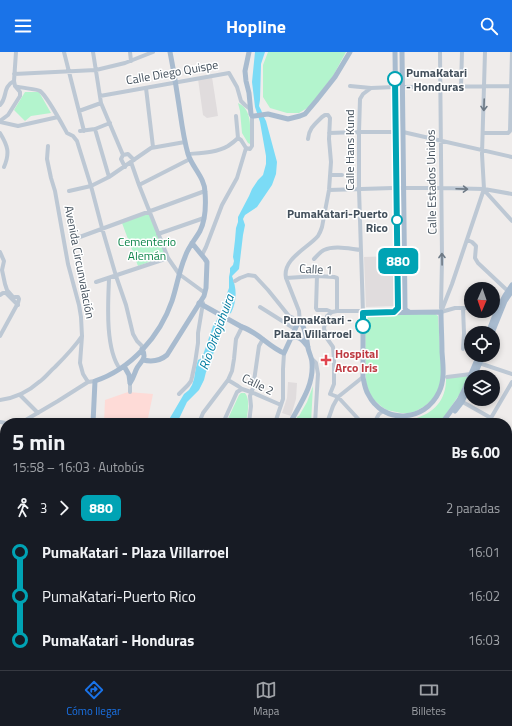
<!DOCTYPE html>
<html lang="es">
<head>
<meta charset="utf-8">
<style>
	:root { --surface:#171b24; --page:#20242c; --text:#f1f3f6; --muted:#9ea1a6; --line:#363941; --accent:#1a73e8 }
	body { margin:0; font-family:"Titillium Web",sans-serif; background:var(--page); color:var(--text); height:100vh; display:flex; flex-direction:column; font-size:15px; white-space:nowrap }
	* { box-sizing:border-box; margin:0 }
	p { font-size:13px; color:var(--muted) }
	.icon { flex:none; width:22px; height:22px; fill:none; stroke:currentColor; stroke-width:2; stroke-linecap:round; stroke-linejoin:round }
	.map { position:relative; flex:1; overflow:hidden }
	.details { position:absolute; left:0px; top:366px; width:512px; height:252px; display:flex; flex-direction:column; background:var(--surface); border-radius:16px 16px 0 0; box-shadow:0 2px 6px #0003 }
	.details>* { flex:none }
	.badge { padding:0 8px; border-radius:6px; font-size:14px; line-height:26px }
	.needle { width:26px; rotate:182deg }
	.buttons { position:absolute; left:464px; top:230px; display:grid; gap:8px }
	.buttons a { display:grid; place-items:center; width:36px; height:36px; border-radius:50%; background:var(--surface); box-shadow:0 2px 6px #0003; font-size:20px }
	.map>.badge { position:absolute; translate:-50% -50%; box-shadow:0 0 0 2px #fff }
	.legs { display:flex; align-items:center; gap:6px; height:44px; padding:0 12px; font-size:13px }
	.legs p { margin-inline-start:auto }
	.overview { display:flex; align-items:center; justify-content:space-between; height:68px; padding:0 12px }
	h1 { font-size:22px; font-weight:700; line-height:30px }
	ul { padding:0 12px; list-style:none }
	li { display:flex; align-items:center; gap:14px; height:44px; font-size:15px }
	li i { display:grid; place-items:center; width:6px; height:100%; margin:0 5px; background:currentColor }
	li i::after { content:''; width:10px; height:10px; margin:-5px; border:3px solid; border-radius:50%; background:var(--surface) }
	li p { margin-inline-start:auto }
	li:first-child i { background:linear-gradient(#0000 50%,currentColor 0) }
	li:last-child i { background:linear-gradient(currentColor 50%,#0000 0) }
	header { display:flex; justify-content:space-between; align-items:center; height:52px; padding:0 12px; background:var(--accent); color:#fff; font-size:18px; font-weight:700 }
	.tab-bar { display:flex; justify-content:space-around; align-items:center; height:56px; border-top:1px solid var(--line); background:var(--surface); font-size:11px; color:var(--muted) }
	.tab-bar a { display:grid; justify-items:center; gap:2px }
	.tab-bar .on { color:var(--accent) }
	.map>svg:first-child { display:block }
	.education { fill:#e0dcdd }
	.medical { fill:#fedbd7 }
	.green { fill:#b3f4cd }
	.water { fill:#7bdbf6 }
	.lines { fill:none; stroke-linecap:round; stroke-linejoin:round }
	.river { stroke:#7bdbf6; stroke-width:6 }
	.minor { stroke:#bdc8d4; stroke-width:4 }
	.major { stroke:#a8bbcf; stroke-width:5 }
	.major-bridge { stroke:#a8bbcf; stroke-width:5 }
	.oneway { stroke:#6d7985 }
	.line-1-casing { stroke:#fff; stroke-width:9 }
	.line-1 { stroke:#00a3b4; stroke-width:6 }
	.stop-1-dot { fill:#fff; stroke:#00a3b4; stroke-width:2 }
	.health-dot { fill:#e0444e; stroke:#fff; stroke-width:1.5 }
	.labels { text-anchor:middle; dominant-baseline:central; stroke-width:3; stroke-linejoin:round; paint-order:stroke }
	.street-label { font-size:12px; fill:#424f5b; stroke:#fff }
	.stop-label { font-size:12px; font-weight:bold; fill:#424f5b; stroke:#fff; text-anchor:end }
	.park-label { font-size:12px; fill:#0c8449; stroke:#fff }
	.health-label { font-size:12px; font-weight:bold; fill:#be3a42; stroke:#fff; text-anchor:start }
	.water-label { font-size:13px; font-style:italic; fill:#027da1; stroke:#fff }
</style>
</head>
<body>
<header><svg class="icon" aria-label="menu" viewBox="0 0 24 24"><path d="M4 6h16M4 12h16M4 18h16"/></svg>Hopline<svg class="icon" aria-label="search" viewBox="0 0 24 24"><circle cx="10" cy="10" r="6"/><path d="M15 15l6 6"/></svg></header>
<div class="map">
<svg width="512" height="618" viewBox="0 0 512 618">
	<rect width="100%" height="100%" fill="#efeceb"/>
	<path class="education" d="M212,25L218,64L207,66L203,63L198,27Z
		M394,204V254L366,255L364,205Z
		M288,330L297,331L296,347L291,364L282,361L287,346Z"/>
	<path class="medical" d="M128,340L153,342L147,371H104L105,348Z"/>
	<path class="green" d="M268,0H346L333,24L309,55L299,61H287L270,56L263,45V13Z
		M25,40H39L51,61L31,64L25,69L14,58Z
		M238,51C253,57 250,78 250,92L248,91L242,81L240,59Z
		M149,161L166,204L138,214L122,171Z
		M371,261L435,262L438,264L442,326L436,344L425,354L414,360L408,361H401L387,358L382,355L373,347L368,338L366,330L365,266L366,264Z
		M470,321L459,343L440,371H411L413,367C435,361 447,347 446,324Z
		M313,334L311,371H307V369L306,371H293L298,364H299L307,350Z
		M241,341H245C251,349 247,362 246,371H226L239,343Z"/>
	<path class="water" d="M255,0H265L261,12L260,48L259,54C262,59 263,64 266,69L277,110L276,122L272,133L257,155L245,163L243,167L245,173L243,183L239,217L232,224C237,237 237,249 231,261L227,263L223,268L219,287L212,305L211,312L206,320L204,328L199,338L187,350L177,371H167L184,342L189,338L192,333L194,327L196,315L198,308L202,306L213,274L221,261L223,252L229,236V225L230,220V216L233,213L234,209L233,205L235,188L236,176L238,170V165L249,144L252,137L258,128L263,123L266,112V104L260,70L255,55L252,30Z"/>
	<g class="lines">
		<path class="river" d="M15,618L17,613"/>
		<path class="minor" d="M64,0L84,79
			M93,0L101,51L123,103
			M130,0L131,9
			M440,0L442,207L441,256
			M14,22L96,18L125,11L153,0
			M15,34C20,36 37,37 40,39C47,44 62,72 67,81L73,84L77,89L91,134L102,176L116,224L126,253L133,282L137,289L144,296
			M350,34L371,36L395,35
			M403,35L512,34
			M461,35L462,0
			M146,36L153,95
			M100,44L229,21L237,35L241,49L245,53L250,57
			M0,53C8,45 2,35 14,29
			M79,59L101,51
			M0,69L8,63L20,44V40L15,34L14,29L16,0
			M0,70L18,74L58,65
			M95,77L109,125
			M80,79L95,77L110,71
			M403,80L512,105
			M0,81C8,94 10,101 4,115
			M329,81L359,80H396
			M483,81H508L510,79L512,0
			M48,94L47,107L51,126L55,139L68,212L79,253L81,265L82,284L80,311L83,322L88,330
			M246,96L250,97L252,94V64
			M188,102C201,101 216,101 228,94C231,92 235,89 238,86
			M131,110L139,133L168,206L179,222L205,241
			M125,115L121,107L123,103L128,102L134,108
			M330,123H342
			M139,133L190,107
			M329,138L393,136H441L484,137L512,142
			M484,138L512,169
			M69,139L91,134L109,125L151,96L185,90
			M158,182L204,166
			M77,186L205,139
			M467,188L472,190L476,194L475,206L478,211L510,241
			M0,200L4,209L2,218L5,232L7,238L14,246
			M202,203L206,195L222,153L237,126L246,96L241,88L238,86L236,64
			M314,207C317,204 320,200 324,198C335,193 350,197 361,198
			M317,224L316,256L317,258H327L332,260L337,259H359L363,261L359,137V80L360,47L363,42L371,36
			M286,226L317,224L334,225L337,226V259
			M109,227C108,251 105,297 120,317
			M235,229L240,226L248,223L255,224L268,238L289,264L296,267L300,268
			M96,230L168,206
			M0,243L3,241H6L18,253
			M260,255L295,277
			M332,260L327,264L325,271L324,276L326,285L333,295L334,307V332L330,342L338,345L362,371
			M441,260L452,232L484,137L482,102L485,0
			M441,260L455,256H471
			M300,271L299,259L286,226C282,207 308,196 318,184C320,181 321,178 322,175L329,138L331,110L329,87L330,66L328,63H325L322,65C315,72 309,76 308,87
			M0,284L18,251L19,247L18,245H15L12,247
			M463,297L464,281L463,256
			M312,307L316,311L318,322L315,371
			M479,311L512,322
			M447,325L471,322
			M228,328L238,334L242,337L251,340L281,353
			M130,340V331
			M179,342L188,333L191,329L192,325L195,311L198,291V281L203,251
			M20,343L38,361
			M0,348C15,346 28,340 39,330C45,326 49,320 55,315C65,305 74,296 82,284
			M461,349L491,366L497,371
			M0,370L6,371
			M19,371L24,369L58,349L88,330L95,329
			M199,371L203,361L228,328L232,319L234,307L236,287L242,275
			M223,371L237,340L242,337
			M249,371L251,354L250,344L253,336L259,294L263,287
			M275,371L283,347V317L284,301
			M327,371L333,354L338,345L363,325
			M374,371L379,362L383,359
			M488,371L512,330
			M507,378L512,382
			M507,412L512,403
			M507,429L512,428
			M507,433L512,438
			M507,472L512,475
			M507,491L512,482
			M0,514L5,512
			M507,518L512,525
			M0,535L5,531
			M0,603L5,598
			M507,607L512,604
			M129,613L137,618
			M239,613L241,618
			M271,613L273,618
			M393,613L394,618
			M413,613L415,618
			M440,613L441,618
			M154,614L168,618
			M32,618L37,613
			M39,618L41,613
			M64,618V613
			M69,618L71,613
			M91,618L96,613
			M209,618L211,613
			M303,618L305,616L306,618
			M351,618L352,613
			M368,618L386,613
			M478,618L494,613
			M498,618L512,612"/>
		<path class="major" d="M249,0L245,19L246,29L249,41L251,62L252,64H254L268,62L288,67L300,64L305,62L316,49L335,25L350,0
			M402,0L405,256L406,258L409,260
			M394,260L398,256V251L395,0
			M441,260C441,273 442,287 442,300C443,313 445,328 439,340C425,370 383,373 368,342C365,337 364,330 363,325V261Z
			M242,275C258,280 269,295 284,301L297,273L300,271L302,272C306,280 307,287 308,296C309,301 312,306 312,311C314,334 300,352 290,371
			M488,281C494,264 501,248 512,233
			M492,281L505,249L512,239
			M290,287C299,282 303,289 308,295
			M143,308C152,310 160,309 167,303L204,244L206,236L207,210L205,207L192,191
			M124,314L129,323L130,331
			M474,325L483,303
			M130,331C133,327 134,323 136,318C139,310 148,308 142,297
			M455,359L462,350L471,331
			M397,364L399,367L400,371
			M93,371L95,329C131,317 160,284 172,249C177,234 179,219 185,205C188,195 195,188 200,179C206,167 206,153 205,140C205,126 192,115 188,102C184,88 182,74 180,60C177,40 174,20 170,0
			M442,371L459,348L465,336L479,303
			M0,485L5,482
			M226,618L227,613
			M311,618L314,613"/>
		<path class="major-bridge" d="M199,251L242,275"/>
	</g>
	<defs><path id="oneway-shaft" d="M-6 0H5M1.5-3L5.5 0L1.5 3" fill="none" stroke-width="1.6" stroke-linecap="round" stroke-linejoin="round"/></defs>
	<g class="oneway">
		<use href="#oneway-shaft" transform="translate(484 53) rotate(92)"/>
		<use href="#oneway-shaft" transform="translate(462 137) rotate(2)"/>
		<use href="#oneway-shaft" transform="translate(442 207) rotate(-91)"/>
	</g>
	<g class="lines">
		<defs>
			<path id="line-1" d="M363,274V261L394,260L398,256L395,27"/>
		</defs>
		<use href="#line-1" class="line-1-casing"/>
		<use href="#line-1" class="line-1"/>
	</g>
	<g class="stop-1-dot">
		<circle cx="395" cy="27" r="7"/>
		<circle cx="397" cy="168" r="5"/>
		<circle cx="363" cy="274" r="7"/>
	</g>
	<path class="health-dot" d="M324 302h4v4h4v4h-4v4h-4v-4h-4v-4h4z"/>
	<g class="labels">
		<g class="street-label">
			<text transform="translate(172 20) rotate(-10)">Calle Diego Quispe</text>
			<text transform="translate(349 98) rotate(-90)">Calle Hans Kund</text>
			<text transform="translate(431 130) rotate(-91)">Calle Estados Unidos</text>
			<text transform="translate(80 210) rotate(79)">Avenida Circunvalación</text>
			<text transform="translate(316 217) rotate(3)">Calle 1</text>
			<text transform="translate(258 332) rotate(26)">Calle 2</text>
		</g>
		<g class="stop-label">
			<text x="406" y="20" text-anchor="start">PumaKatari<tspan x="406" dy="14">- Honduras</tspan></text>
			<text x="388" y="161">PumaKatari-Puerto<tspan x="388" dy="14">Rico</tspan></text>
			<text x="352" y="267">PumaKatari -<tspan x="352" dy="14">Plaza Villarroel</tspan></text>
		</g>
		<g class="park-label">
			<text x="147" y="189">Cementerio<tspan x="147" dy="14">Alemán</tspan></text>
		</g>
		<g class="health-label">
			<text x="335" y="301">Hospital<tspan x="335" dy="14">Arco Iris</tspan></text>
		</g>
		<g class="water-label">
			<text transform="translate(216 280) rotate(-70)">Río Orkojahuira</text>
		</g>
	</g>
</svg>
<div class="buttons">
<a><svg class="needle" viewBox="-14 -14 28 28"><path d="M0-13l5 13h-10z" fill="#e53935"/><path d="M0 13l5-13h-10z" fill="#9ea1a6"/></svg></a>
<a><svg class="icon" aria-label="locate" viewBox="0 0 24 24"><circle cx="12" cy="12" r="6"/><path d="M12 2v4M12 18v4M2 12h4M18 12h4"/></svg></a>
<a><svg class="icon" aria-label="layers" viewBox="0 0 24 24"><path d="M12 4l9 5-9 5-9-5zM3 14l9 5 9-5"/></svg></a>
</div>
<b class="badge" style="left:398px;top:209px;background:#00a3b4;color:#fff">880</b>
<section class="details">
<div class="overview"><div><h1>5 min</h1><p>15:58 – 16:03 · Autobús</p></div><b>Bs 6.00</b></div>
<div class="legs"><svg class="icon" aria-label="walk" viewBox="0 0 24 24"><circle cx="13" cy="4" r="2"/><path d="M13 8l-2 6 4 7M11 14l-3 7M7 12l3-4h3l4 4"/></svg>3<svg class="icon" aria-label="forward" viewBox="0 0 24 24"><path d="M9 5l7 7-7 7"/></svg><b class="badge" style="background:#00a3b4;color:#fff">880</b><p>2 paradas</p></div>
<ul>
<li><i style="color:#00a3b4"></i><b>PumaKatari - Plaza Villarroel</b><p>16:01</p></li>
<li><i style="color:#00a3b4"></i><span>PumaKatari-Puerto Rico</span><p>16:02</p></li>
<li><i style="color:#00a3b4"></i><b>PumaKatari - Honduras</b><p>16:03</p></li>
</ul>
</section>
</div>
<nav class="tab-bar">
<a class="on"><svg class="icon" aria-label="directions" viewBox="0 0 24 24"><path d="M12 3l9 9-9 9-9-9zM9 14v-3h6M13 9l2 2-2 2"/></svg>Cómo llegar</a>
<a><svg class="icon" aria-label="map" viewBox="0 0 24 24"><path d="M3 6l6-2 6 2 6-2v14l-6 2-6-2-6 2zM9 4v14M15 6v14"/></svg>Mapa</a>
<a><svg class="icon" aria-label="tickets" viewBox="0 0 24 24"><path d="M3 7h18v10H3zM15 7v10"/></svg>Billetes</a>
</nav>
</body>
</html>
